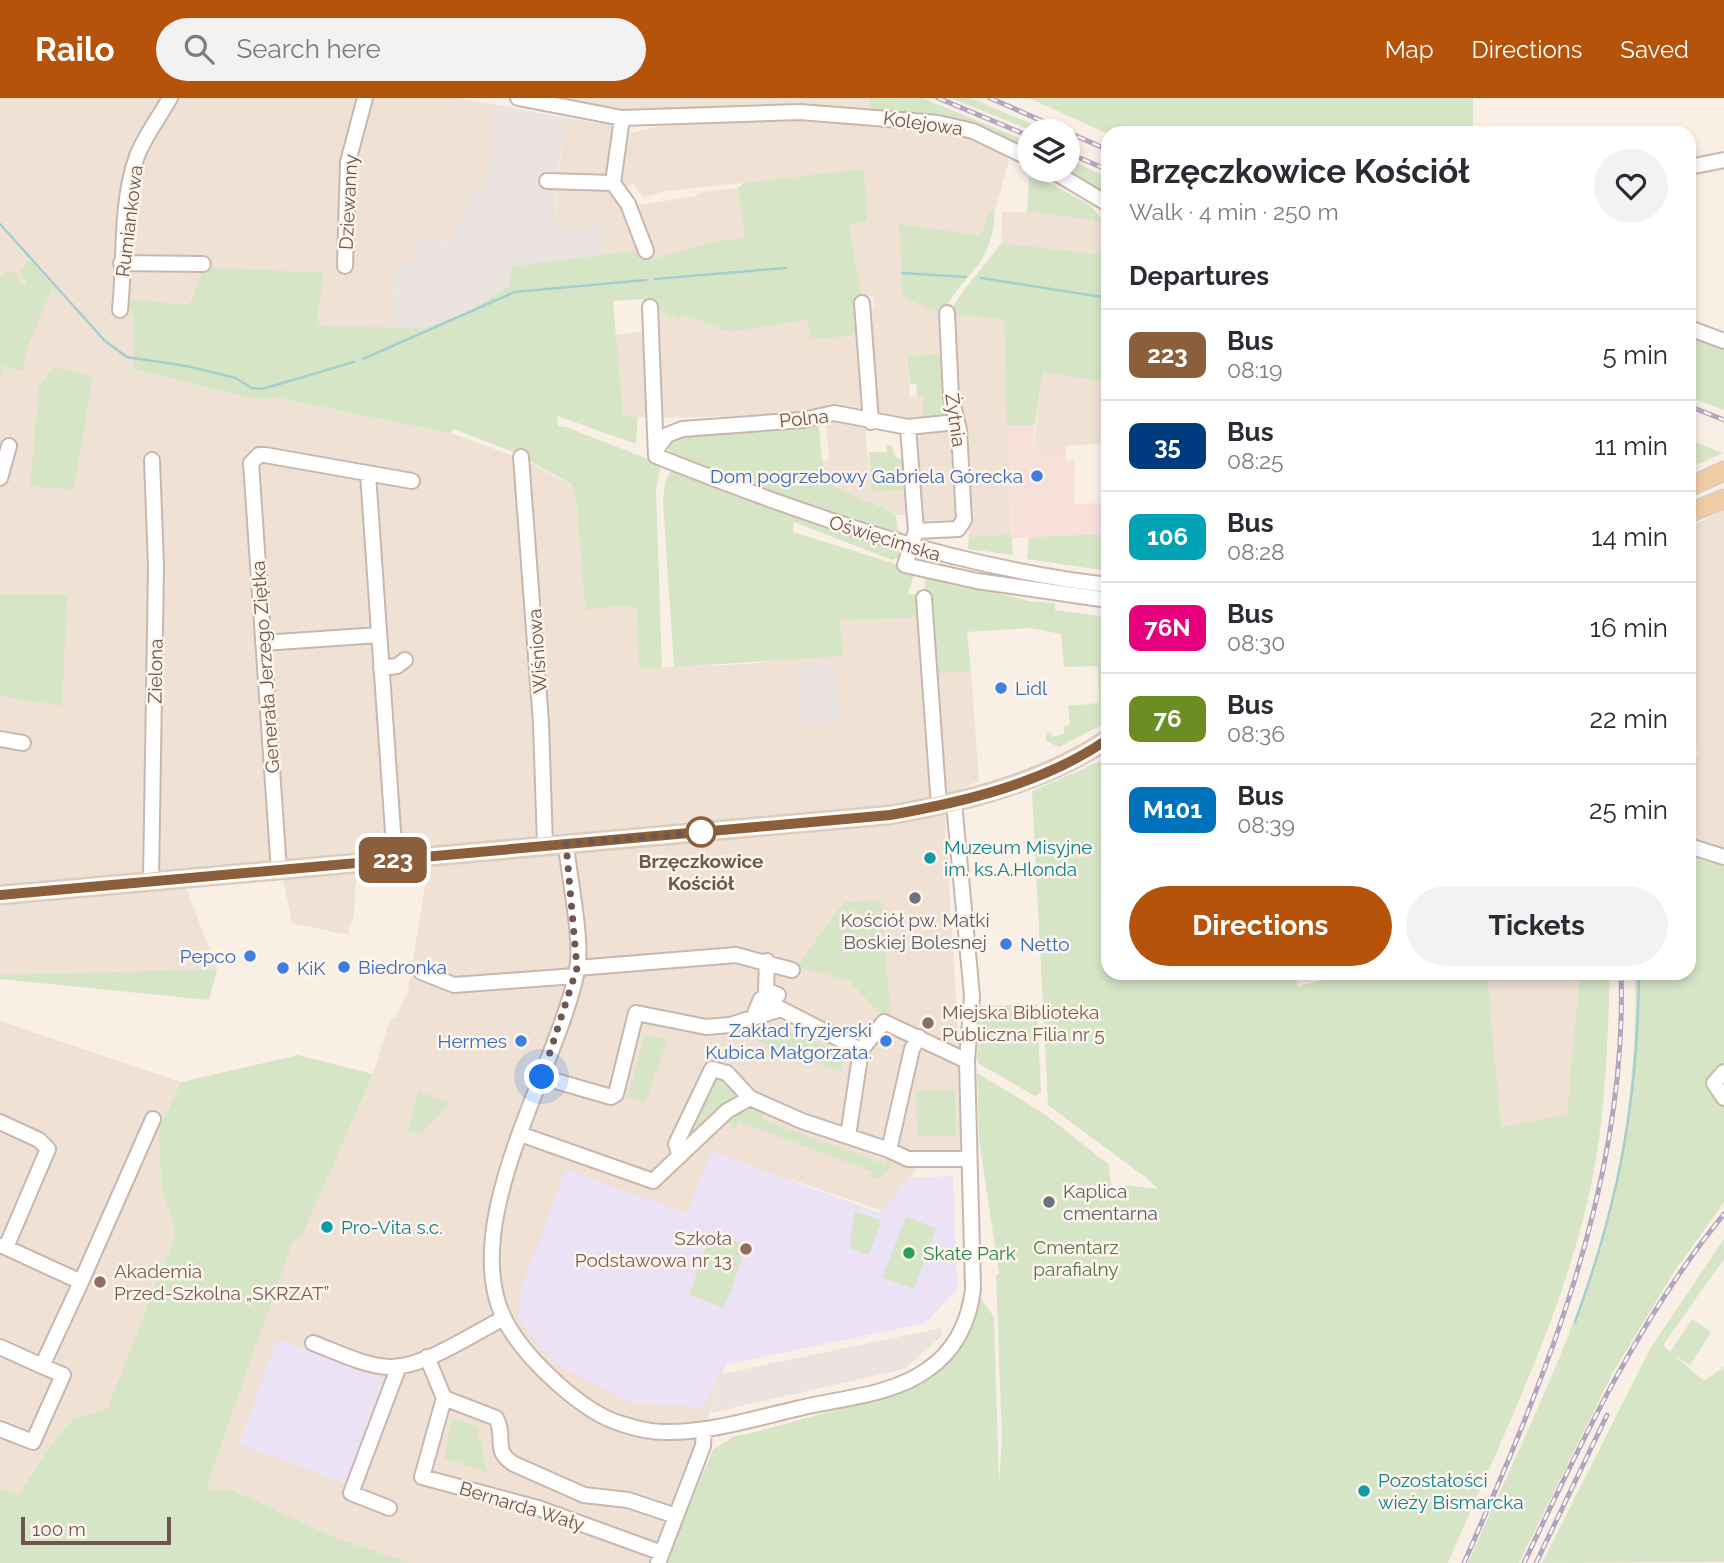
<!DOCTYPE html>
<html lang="en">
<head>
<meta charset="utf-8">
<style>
	:root { --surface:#fff; --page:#f2f2f3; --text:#2b2b33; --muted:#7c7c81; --line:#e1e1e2; --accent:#b45309 }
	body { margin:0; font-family:Raleway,sans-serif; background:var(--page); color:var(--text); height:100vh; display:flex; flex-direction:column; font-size:26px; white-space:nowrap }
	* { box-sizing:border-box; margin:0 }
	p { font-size:23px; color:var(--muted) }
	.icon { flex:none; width:38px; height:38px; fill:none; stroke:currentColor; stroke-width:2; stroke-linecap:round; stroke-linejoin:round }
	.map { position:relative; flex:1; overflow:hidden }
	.panel { position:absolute; left:1101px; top:28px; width:595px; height:854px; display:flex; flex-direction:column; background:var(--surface); border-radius:21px; box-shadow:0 4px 10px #0003 }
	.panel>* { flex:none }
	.badge { padding:0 14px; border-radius:10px; font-size:24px; line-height:46px }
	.tools { position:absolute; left:1017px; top:21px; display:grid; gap:14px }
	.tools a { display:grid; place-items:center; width:63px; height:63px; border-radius:50%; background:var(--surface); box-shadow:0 4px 10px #0003; font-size:35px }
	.scale { position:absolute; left:21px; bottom:18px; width:150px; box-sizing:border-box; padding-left:7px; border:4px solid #6f564e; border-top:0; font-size:19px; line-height:24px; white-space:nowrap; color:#6f564e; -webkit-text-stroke:5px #fdf4eb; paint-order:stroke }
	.you { position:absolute; width:35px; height:35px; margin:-18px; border:5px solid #fff; border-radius:50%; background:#1a73e8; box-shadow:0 0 0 10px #1a73e833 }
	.map>.badge { position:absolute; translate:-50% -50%; box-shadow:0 0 0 4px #fff }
	h2 { padding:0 28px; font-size:26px; line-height:63px }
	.round { display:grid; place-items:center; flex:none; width:74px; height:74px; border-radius:37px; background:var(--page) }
	.summary { display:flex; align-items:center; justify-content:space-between; height:119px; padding:0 28px }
	h1 { font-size:33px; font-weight:700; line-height:52px }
	.cta { display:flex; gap:14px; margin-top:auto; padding:14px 28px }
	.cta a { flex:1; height:80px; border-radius:42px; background:var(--accent); color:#fff; font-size:28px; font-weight:700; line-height:80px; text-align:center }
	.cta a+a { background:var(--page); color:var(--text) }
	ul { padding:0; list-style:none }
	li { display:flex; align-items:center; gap:21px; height:91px; padding:0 28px; border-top:2px solid var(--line) }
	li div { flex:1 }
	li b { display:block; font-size:26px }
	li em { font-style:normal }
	li .badge { min-width:77px; font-weight:700; text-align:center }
	header { display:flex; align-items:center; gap:42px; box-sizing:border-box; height:98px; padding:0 35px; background:var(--accent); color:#fff }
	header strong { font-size:33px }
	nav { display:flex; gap:38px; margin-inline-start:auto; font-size:24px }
	.search { width:490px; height:63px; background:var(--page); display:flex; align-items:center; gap:18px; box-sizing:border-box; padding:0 24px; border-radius:38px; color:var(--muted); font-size:26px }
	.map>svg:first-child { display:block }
	.residential { fill:#f0e1d5 }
	.commercial { fill:#f8e0da }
	.industrial { fill:#eae3df }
	.education { fill:#ece2f5 }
	.green { fill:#d6e5c6 }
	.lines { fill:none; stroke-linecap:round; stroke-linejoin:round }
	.stream { stroke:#a4cfd1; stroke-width:2.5 }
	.minor-casing { stroke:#c9b7ad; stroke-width:18 }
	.major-casing { stroke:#d4ccca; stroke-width:21 }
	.minor { stroke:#fff; stroke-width:14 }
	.major { stroke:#f0cca5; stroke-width:18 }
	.rail-casing { stroke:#b1a5c1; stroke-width:5 }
	.rail { stroke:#fdf4eb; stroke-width:2.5; stroke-dasharray:8; stroke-linecap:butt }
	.line-casing { stroke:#fff; stroke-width:16 }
	.line { stroke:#8b5e3c; stroke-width:10 }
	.walk { stroke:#6f564e; stroke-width:7; stroke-dasharray:0 12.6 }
	.shop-dot { fill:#3f7fe0; stroke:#fdf4eb; stroke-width:2.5 }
	.stop-dot { fill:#fff; stroke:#8b5e3c; stroke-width:3.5 }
	.culture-dot { fill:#0f9aa8; stroke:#fdf4eb; stroke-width:2.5 }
	.worship-dot { fill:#6b7280; stroke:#fdf4eb; stroke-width:2.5 }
	.education-dot { fill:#8d6e63; stroke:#fdf4eb; stroke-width:2.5 }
	.leisure-dot { fill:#2e9e5b; stroke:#fdf4eb; stroke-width:2.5 }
	.labels { text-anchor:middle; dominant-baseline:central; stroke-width:5; stroke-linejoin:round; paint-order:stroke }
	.street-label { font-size:19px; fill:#6f564e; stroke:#fdf4eb }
	.shop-label { font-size:19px; fill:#366cbe; stroke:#fdf4eb; text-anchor:end }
	.culture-label { font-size:19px; fill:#0d838f; stroke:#fdf4eb; text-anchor:start }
	.stop-label { font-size:19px; font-weight:bold; fill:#6f564e; stroke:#fdf4eb }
	.worship-label { font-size:19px; fill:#5b616d; stroke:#fdf4eb }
	.education-label { font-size:19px; fill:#785e54; stroke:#fdf4eb; text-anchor:start }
	.park-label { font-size:19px; fill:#597347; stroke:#fdf4eb }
	.leisure-label { font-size:19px; fill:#27864d; stroke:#fdf4eb; text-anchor:start }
</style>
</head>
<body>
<header>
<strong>Railo</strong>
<div class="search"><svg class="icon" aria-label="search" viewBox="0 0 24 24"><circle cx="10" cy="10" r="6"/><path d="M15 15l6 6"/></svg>Search here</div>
<nav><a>Map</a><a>Directions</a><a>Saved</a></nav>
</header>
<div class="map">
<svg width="1724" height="1465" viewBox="0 0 1724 1465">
	<rect width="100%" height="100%" fill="#f9efe5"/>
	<path class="residential" d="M0,0H457L493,6L490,89L472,88L452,142L416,144L414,167H393L394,231L316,228L324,175L134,218L133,271L249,300L283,301L450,335L527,363L571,387L577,410L585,511L628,507L638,511L639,570L751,566L797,559L844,558L840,522L928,520L932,575L971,573L979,683L950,695L945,721L960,962L961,1048L958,1054L920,1055L898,1118L793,1082L722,1276L661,1465H411L334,1439L233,1392H210L208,1384L293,1144L301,1139L373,976L389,924L396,919L408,893L430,757L357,764L354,816L348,837L292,825L280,767L183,782L217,871L0,877Z
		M569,0H866L870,2L869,11L786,8L662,13L622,12L568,3Z
		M567,20L612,27L616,35L607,75L599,84L558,80Z
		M759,21L842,23L933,32L969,37L1007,56L1009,62L995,113H990L980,138L903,199L942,216L944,256L907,258L910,299L923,298V324L875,320L866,212L874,211L873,198H862L849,126L864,72L666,93L643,99L633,85L622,92L626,36L661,28Z
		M556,88L607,91L627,109L696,98L702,94L738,90L745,140L714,143L656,160L651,151L606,157L601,129L556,131Z
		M1002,114H1034L1104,124L1108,128V157L1001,145Z
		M651,209L680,222V218L685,217L729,234L808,222L861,237L867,313L863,316L819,309L809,316L657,320Z
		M951,217L1004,221L1012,436L969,439L967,399L970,398V388L966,387Z
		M640,234L644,235L649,320L623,317L614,237Z
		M1043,274L1108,285V345L1066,348V354L1033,355Z
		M826,322L865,329L871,394L911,392L913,417H896L872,403L871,406L825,385L823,363L829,362Z
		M952,328L959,422L919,423L912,333Z
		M1724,412V755L1689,742V660L1695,663L1698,655L1689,638V429Z
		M1487,875H1580L1568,1016L1501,1029Z
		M0,923L181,984L159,1031L161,1088L176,1135L107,1311L73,1321L50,1348L18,1397L0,1391Z"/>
	<path class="commercial" d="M1007,327H1035L1033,354H1066V363L1075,362L1074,406L1108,405V436L1013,440Z"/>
	<path class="industrial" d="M493,6L567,20L555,93L556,130L601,129L606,157L512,168L510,188L465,215L425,230L394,231L393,167H414L416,144L452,142L472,88L489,89Z
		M836,564L839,625L801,627L797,566Z
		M941,1230L943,1237L904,1271L710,1315L722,1276Z"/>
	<path class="education" d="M711,1053L879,1115L909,1080L953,1078L957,1191L925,1225L724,1267L704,1309L630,1305L552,1265L518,1220L523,1186L566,1071L687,1116Z
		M277,1241L388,1283L350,1387L239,1346Z"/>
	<path class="green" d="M866,0H922L1029,44V53L969,24L869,11L870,2Z
		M951,0H971L1048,33H1033Z
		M1029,0H1473V35L1108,36Z
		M1068,60L1108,80V96L1066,72Z
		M864,71L867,123L849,127L862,198L855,201L861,237L810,241L808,222L729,234L685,217L680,218V222L651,209L642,201L613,203L623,317L638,319L636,346L557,318L558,328L566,329L661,366L656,392L662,570H639L637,511L628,507L585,512L577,410L571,386L516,355L454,331L450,335L283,301L249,300L133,271L134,218L127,211L129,201L186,207L192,203L203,169L324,175L316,228L425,230L465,215L509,188L512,168L651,151L656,160L714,143L745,140L738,90L743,85Z
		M1029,74L1090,107L1104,124L1034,114L1027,116Z
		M990,113H995C991,172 966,170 942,216L903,199L899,126L980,138Z
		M1001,145L1108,157V285L1043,274L1035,327H1007L1004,221L951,217C952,201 990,163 1001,145Z
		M29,162L64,201L52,191L27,250L22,273L4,268L0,280V181L6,174H13L25,188L27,184L20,175Z
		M1689,233L1724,247V312L1689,299Z
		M944,256L945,313L941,322L923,324V298L917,299L916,286H910L907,258Z
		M53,269L93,279L74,392L30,388L39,289Z
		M818,322L825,385L870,405L871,403L896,417L898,432L910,439L830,420L686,365L668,351V345L674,339Z
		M1689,342L1723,355L1689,370Z
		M887,347H892L895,359L905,363L911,392L871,394L869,354H887Z
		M672,370L903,453L901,459L892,462L794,424L793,434L915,472L908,496L918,497L920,520L840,522L844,558L674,569L663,404L665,384Z
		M1012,436L1013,457L968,451L969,439Z
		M1108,436V473L1027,461L1029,439Z
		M924,476L1029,503L1055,505V512L1108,519V624L1059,649L1046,643V635L1051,634L1052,639L1064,636V628L1070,627L1068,608L1099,605L1098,568L1064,569L1061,536L1030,530L967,534L971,573L931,576Z
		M0,497H67L62,608L0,598Z
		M1108,660V875H1296L1297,889L1347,875H1487L1501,1029L1567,1016L1580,875H1610C1608,937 1606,999 1596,1061C1572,1202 1503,1335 1448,1465H665L713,1352L732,1339C767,1332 801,1321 836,1312C910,1292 964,1284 979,1198L994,1219L999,1386L1002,1340L996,1177L999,1175L979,1042L977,975L1043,1015L1108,1066L1112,1091L1122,1087L1158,1091L1149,1082L1048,1007L1032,693Z
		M1690,754L1724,766V968L1707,986L1724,993V1104L1674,1174L1612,1276L1519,1465H1468C1515,1357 1573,1245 1604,1132C1627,1048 1637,962 1635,875H1689Z
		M881,802L891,919L886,921L848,882L796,869L844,804Z
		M217,871L209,902L0,881V877Z
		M1037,906L1041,995L1035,998L978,965L977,960L981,908Z
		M765,926L847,956L840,974L758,943Z
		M645,937L668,941L645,1005L627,998Z
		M298,957L373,976L301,1140L293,1144L208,1384L210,1392H233L334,1439L411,1465H0V1391L18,1397L50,1348L73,1321L107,1311L176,1135L161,1088L159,1031L181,984Z
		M721,977L740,993L684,1045L712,981Z
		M955,992L956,1038H917L916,993Z
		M419,994L450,1005L421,1036L407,1033Z
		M748,1008L765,1014L763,1022L885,1066L889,1058L892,1069L882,1079L871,1080L872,1073L739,1024L735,1032L728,1024L729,1018Z
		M855,1113L881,1123L869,1157L849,1150Z
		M906,1119L936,1130L914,1191L882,1180Z
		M711,1134L747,1147L724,1210L689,1197Z
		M1724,1141V1161L1663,1247L1670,1254L1692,1221L1711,1234L1690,1267L1675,1258L1704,1283L1724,1269V1464L1542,1465L1650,1251Z
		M452,1320L477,1328L487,1374L444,1360Z"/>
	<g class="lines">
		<path class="stream" d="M0,126L105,243L127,259L186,268L236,280L251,290L262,291L354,264
			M902,175L966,179
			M981,180L1108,200
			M655,181L786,170
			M363,261L515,194L646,182
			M1575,1224C1619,1105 1638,1002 1639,875"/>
		<defs>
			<path id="minor" d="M518,0L622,20L800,14L938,25L973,33L1029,60
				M622,20L613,85L628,106L646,153
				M1689,69L1724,62
				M1051,72L1108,106
				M547,83L613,85
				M121,165L203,166
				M345,168L348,64L365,0
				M862,205L871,324
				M650,209L656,358C805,417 948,468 1108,487
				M120,212C125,165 120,107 136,61C143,40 159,20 170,0
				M1689,230L1724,243
				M908,329L916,433L905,467L977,483L1108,502
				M658,349L667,337L682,331L803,322L834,315L908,329L956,324
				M521,359L541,625L545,748
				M368,376L395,762
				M0,380L9,348
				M916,433L958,431L964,422L959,332L951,299L947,215
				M924,500L939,708
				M263,545L379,537
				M381,570L397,568L405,562
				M0,641L23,645
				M566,746C569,780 583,842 577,873C557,972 453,1130 507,1226C527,1262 583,1315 622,1326C634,1330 651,1334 664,1334C710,1335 756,1320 800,1310C842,1300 892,1297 927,1272C955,1253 969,1224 973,1191L967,963L972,898L954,705
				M1689,748L1724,759
				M279,773L251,365L259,357H265L412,383
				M151,784L156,468L152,362
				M767,863L766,892L778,897
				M577,870L736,857L792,872
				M421,874L454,887L575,878
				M753,920L761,901L781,911
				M861,952L884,924L967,963
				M1724,974L1714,985L1724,1000
				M542,979L611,999L616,996L636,915L706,929L730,927L781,911L861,952L848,1038
				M0,1024L39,1042L48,1051L7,1147L0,1148
				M520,1036L653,1083L727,1013L750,1000L802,1023L889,1052L912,951L919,939
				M889,1052L908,1061H969
				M680,1058L676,1046L712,971L727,975L750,1000
				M5,1149L81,1184L153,1021
				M313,1245C337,1254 364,1268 390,1269C423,1270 474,1235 504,1220
				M0,1249L42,1268L81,1184
				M427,1259L444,1300L422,1379L538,1410L662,1455
				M444,1300L496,1320C507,1340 491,1352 514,1366L584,1397L628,1402L676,1418
				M0,1331L33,1344L63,1277L42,1268
				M389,1410L351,1395L399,1268
				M658,1465L703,1348L704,1331"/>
			<path id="major" d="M1689,389L1724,373
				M1689,415L1724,401
				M0,797L890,717C964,704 1045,684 1108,641"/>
		</defs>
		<use href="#minor" class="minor-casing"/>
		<use href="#major" class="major-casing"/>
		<use href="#minor" class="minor"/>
		<use href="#major" class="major"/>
		<defs>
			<path id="rail" d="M938,0L1029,38
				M990,0L1108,52
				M1068,55L1108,72
				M1689,308L1724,322
				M1464,1465C1546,1279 1628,1082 1621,875
				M1524,1465C1581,1344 1639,1220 1724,1116
				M1536,1465L1607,1317"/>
		</defs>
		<use href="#rail" class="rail-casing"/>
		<use href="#rail" class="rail"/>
	</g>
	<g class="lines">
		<defs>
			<path id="line" d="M0,797L890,717C964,704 1045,685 1108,641"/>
		</defs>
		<use href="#line" class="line-casing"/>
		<use href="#line" class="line"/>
		<path class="walk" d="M542,979L577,870L566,746L701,734"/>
	</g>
	<g class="shop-dot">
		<circle cx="1037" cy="378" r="7"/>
		<circle cx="1001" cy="590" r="7"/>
		<circle cx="1006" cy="846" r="7"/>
		<circle cx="250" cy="858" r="7"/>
		<circle cx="344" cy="869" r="7"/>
		<circle cx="283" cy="870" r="7"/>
		<circle cx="521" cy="943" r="7"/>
		<circle cx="886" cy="943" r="7"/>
	</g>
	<circle class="stop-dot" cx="701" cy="734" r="14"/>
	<g class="culture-dot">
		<circle cx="930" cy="760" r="7"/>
		<circle cx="327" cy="1129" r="7"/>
		<circle cx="1364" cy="1393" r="7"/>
	</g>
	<g class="worship-dot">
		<circle cx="915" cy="800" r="7"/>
		<circle cx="1049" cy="1104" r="7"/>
	</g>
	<g class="education-dot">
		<circle cx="928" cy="925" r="7"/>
		<circle cx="746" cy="1151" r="7"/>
		<circle cx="100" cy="1184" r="7"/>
	</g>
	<circle class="leisure-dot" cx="909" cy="1155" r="7"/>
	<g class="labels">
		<g class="street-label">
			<text transform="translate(923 25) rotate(8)">Kolejowa</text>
			<text transform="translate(348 104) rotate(-87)">Dziewanny</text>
			<text transform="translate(129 123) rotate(-83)">Rumiankowa</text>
			<text transform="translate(804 320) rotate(-6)">Polna</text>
			<text transform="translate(956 322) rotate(82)">Żytnia</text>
			<text transform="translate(885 440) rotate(17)">Oświęcimska</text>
			<text transform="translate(537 553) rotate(-94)">Wiśniowa</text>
			<text transform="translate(265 569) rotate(-94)">Generała Jerzego Ziętka</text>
			<text transform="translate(155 573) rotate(-89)">Zielona</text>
			<text transform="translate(522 1408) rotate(17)">Bernarda Wały</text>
		</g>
		<g class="shop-label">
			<text x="1023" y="378">Dom pogrzebowy Gabriela Górecka</text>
			<text x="1015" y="590" text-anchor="start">Lidl</text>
			<text x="1020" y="846" text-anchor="start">Netto</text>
			<text x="236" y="858">Pepco</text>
			<text x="358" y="869" text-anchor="start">Biedronka</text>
			<text x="297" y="870" text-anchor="start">KiK</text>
			<text x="872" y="932">Zakład fryzjerski<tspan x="872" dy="22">Kubica Małgorzata.</tspan></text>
			<text x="507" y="943">Hermes</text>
		</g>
		<g class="culture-label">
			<text x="944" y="749">Muzeum Misyjne<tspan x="944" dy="22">im. ks.A.Hlonda</tspan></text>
			<text x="341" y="1129">Pro-Vita s.c.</text>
			<text x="1378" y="1382">Pozostałości<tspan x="1378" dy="22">wieży Bismarcka</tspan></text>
		</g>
		<g class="stop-label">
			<text x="701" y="763">Brzęczkowice<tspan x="701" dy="22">Kościół</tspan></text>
		</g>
		<g class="worship-label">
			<text x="915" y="822">Kościół pw. Matki<tspan x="915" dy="22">Boskiej Bolesnej</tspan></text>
			<text x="1063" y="1093" text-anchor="start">Kaplica<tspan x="1063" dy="22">cmentarna</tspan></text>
		</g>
		<g class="education-label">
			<text x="942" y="914">Miejska Biblioteka<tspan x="942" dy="22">Publiczna Filia nr 5</tspan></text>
			<text x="732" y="1140" text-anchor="end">Szkoła<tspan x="732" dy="22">Podstawowa nr 13</tspan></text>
			<text x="114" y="1173">Akademia<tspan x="114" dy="22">Przed-Szkolna „SKRZAT”</tspan></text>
		</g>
		<g class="park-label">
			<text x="1076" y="1149">Cmentarz<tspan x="1076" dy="22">parafialny</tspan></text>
		</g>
		<g class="leisure-label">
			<text x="923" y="1155">Skate Park</text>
		</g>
	</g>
</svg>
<div class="tools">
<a><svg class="icon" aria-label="layers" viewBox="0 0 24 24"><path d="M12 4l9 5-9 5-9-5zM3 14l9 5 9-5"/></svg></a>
</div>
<div class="scale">100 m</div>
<div class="you" style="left:542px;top:979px"></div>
<b class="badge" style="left:393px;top:762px;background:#8b5e3c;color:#fff">223</b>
<section class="panel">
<div class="summary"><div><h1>Brzęczkowice Kościół</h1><p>Walk · 4 min · 250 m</p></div><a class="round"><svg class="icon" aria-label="heart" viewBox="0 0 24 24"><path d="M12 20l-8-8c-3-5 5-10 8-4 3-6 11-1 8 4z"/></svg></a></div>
<h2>Departures</h2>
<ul>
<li><span class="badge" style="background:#8b5e3c;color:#fff">223</span><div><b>Bus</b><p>08:19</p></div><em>5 min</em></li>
<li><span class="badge" style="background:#003b80;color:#fff">35</span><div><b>Bus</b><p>08:25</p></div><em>11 min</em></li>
<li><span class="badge" style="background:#00a3b4;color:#fff">106</span><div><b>Bus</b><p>08:28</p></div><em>14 min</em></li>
<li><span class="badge" style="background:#e6007e;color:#fff">76N</span><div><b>Bus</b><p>08:30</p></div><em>16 min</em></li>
<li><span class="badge" style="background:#6b8e23;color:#fff">76</span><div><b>Bus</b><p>08:36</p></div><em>22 min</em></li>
<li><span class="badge" style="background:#0072bc;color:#fff">M101</span><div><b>Bus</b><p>08:39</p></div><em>25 min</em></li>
</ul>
<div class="cta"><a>Directions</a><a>Tickets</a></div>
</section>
</div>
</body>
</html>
